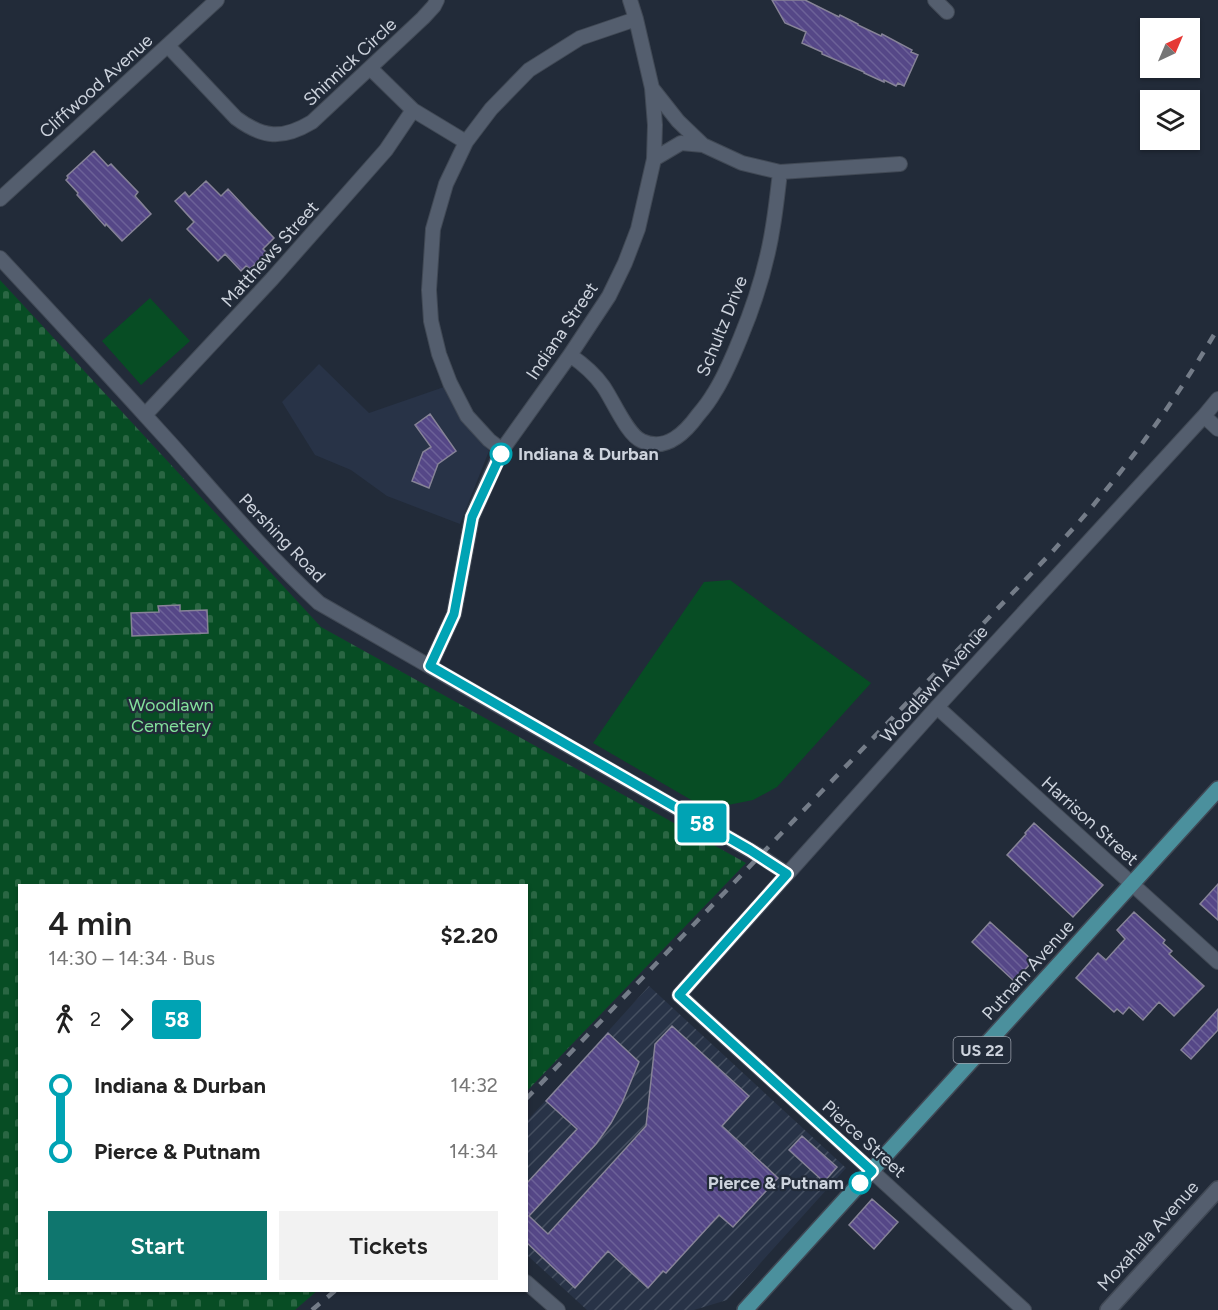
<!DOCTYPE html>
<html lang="en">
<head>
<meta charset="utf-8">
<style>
	:root { --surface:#fff; --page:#f2f2f2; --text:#222; --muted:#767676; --accent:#0f766e }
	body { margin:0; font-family:Figtree,sans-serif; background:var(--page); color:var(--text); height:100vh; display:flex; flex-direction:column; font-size:22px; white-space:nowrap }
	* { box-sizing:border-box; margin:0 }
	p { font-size:20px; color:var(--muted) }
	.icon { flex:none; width:33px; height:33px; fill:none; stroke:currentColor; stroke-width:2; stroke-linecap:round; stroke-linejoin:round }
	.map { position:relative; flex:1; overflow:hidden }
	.side { position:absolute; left:18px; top:884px; width:510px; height:408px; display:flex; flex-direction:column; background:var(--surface); border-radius:0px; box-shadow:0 2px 4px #0004 }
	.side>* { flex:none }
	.badge { padding:0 12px; border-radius:4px; font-size:21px; line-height:39px }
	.needle { width:39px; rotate:44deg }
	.fabs { position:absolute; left:1140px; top:18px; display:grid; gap:12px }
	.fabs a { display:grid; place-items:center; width:60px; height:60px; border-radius:0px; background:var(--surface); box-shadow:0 2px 4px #0004; font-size:30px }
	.map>.badge { position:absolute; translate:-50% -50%; box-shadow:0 0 0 3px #fff }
	.legs { display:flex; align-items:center; gap:9px; height:66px; padding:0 30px; font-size:20px }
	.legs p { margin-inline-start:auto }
	.headline { display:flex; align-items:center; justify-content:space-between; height:102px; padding:0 30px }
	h1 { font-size:33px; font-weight:600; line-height:45px }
	.action { display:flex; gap:12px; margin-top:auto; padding:12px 30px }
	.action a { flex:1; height:69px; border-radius:0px; background:var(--accent); color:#fff; font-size:24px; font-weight:600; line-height:69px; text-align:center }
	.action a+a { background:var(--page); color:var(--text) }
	ul { padding:0 30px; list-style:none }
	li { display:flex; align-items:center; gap:21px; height:66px; font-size:22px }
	li i { display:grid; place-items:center; width:9px; height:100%; margin:0 8px; background:currentColor }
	li i::after { content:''; width:15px; height:15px; margin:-8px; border:4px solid; border-radius:50%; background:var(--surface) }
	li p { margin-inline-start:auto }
	li:first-child i { background:linear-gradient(#0000 50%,currentColor 0) }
	li:last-child i { background:linear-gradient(currentColor 50%,#0000 0) }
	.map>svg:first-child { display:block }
	.built { fill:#283347 }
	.industrial { fill:url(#industrial-furrows) }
	.green { fill:#074d24 }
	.cemetery { fill:url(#cemetery-stones) }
	.building { fill:url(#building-back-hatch); stroke:#868397; stroke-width:1.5 }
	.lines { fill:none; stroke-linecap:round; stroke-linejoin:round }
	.minor-casing { stroke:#414955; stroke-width:16 }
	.tertiary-casing { stroke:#414955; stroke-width:18 }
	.primary-casing { stroke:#414955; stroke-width:18 }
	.minor { stroke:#545e6e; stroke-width:14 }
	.tertiary { stroke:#545e6e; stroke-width:15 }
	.primary { stroke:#4b909d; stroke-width:15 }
	.rail { stroke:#747c88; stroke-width:4.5; stroke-dasharray:10 10; stroke-linecap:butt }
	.line-1-casing { stroke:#fff; stroke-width:14 }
	.line-1 { stroke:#00a3b4; stroke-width:9 }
	.stop-1-dot { fill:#fff; stroke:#00a3b4; stroke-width:3 }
	.labels { text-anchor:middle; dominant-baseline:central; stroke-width:4.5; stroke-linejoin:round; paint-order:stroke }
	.shield { fill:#222b39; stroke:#9aa1ac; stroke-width:1.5 }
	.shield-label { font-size:16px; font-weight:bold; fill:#cdd3dd }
	.street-label { font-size:18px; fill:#cdd3dd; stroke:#222b39 }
	.stop-label { font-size:18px; font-weight:bold; fill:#cdd3dd; stroke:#222b39; text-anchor:start }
	.park-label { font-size:18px; fill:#83e19c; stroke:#222b39 }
</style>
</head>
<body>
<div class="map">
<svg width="1218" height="1310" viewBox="0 0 1218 1310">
	<defs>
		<pattern id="industrial-furrows" width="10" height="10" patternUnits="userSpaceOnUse" patternTransform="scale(1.5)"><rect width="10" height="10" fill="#283347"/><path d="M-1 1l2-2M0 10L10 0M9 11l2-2" fill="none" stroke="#465061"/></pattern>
		<pattern id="cemetery-stones" width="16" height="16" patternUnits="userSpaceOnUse" patternTransform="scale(1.5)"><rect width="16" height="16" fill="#074d24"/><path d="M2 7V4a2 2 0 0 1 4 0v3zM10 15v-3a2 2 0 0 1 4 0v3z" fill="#2a6643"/></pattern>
		<pattern id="building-back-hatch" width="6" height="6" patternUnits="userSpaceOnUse" patternTransform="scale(1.5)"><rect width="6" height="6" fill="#554787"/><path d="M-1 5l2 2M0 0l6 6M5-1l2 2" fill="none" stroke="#6c6198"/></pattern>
	</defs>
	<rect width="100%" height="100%" fill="#222b39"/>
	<path class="built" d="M319,364L369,413L444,387L489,451L460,524L387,496L351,470L315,455L282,402Z"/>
	<path class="industrial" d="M649,986L846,1168L727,1300L694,1310H587L527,1255V1121Z"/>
	<path class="green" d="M150,298L190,341L141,385L102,341Z
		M730,580L871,683L777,787L753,800L723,806L693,801L593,743L704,582Z"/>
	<path class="cemetery" d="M0,280L321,627L746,863L527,1091L526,885H20V1290H318L295,1310H0Z"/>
	<path class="building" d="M772,0H805L839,17L840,15L858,24V25L881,36L882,34L912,50L911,52L918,55L904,86L898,83L896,86L884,80V82L864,73V72L822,54V52L802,43L806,32L785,23Z
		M94,151L108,166L111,164L138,192L135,196L151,214L122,241L106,224L105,226L77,195L78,193L66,180L68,178L67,176Z
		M206,181L221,196L228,189L274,238L263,249L267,253L250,269L246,266L241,271L225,254L218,261L187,229L194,222L175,201L185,192L189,197Z
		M430,414L456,451L438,464L429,488L412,481L423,452L431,447L415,425Z
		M180,605V611L207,610L208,633L132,636L131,613L159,612L158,606Z
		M1034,823L1103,885L1073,917L1007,855L1026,834L1025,833Z
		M1218,884V920L1200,904Z
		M1134,912L1165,940L1163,943L1172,951L1169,954L1204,986L1174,1016L1159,1002L1143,1020L1129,1007L1123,1014L1117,1009L1114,1012L1076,978L1098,953L1106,960L1125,939L1117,930Z
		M990,922L1033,961L1014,981L972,942Z
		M1218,1009V1030L1191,1059L1181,1050Z
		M672,1026L749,1096L722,1126L778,1178L733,1227L719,1215L666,1273L663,1271L648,1288L608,1251L575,1288L526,1242V1184L577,1129L546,1101L608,1033L639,1062L622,1103L611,1123L596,1144L529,1216L548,1234L646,1126L655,1044Z
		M802,1136L837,1167L824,1182L789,1150Z
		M872,1199L898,1222L874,1249L849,1225Z"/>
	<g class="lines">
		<defs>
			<path id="minor" d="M935,0L947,12
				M168,46L236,118C263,138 282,140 312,122L423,18L434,6L437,0
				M370,68L413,110L466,142
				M652,88L678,121L703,145
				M654,159L681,143L703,145L742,163L780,172L900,164
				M0,199L217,0
				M0,258C58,320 116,383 173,446C220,499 267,555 319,603L760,856L787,874
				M570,355C583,364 594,373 603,386C613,400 627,435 642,441C666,452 685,433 698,415C704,408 710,400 714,393C725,376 732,358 740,339C755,303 767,265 773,226C776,208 778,190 780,172
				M145,415L272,279L386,150L413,110
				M1204,416L1218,429
				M502,450L489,440L467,416L450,383L439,354L431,321L429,290L433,229L446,184L466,142L491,109L529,70L580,38L636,19
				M430,666L454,614L472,517L502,450L570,355L609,296L625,263L638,229L654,159L655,125L652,88L636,19L630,0
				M937,707L1218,962
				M526,1282L558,1310
				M1024,1310L679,995L937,707L1204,416L1218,399"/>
			<path id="tertiary" d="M1108,1310L1218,1189"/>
			<path id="primary" d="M745,1310L1218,789"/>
		</defs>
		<use href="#minor" class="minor-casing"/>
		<use href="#tertiary" class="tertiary-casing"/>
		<use href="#primary" class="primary-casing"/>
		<use href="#minor" class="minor"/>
		<use href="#tertiary" class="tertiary"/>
		<use href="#primary" class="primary"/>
		<path class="rail" d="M526,1099L1052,552C1068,534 1085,516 1100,497C1143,446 1184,386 1218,328
			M312,1310L336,1290"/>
	</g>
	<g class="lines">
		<defs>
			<path id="line-1" d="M501,454L472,517L454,614L430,666L750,850L787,874L679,995L872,1171L860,1183"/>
		</defs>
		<use href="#line-1" class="line-1-casing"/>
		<use href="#line-1" class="line-1"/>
	</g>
	<g class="stop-1-dot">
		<circle cx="501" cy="454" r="10"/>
		<circle cx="860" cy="1183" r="10"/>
	</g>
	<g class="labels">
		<rect class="shield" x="953.5" y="1037" width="57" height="26" rx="4.5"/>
		<g class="shield-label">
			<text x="982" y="1050">US 22</text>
		</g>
		<g class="street-label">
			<text transform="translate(350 62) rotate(-43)">Shinnick Circle</text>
			<text transform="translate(96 86) rotate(-42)">Cliffwood Avenue</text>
			<text transform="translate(270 254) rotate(-48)">Matthews Street</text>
			<text transform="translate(722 326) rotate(-68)">Schultz Drive</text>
			<text transform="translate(562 331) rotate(-56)">Indiana Street</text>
			<text transform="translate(282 538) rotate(46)">Pershing Road</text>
			<text transform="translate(934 684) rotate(-48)">Woodlawn Avenue</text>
			<text transform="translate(1090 821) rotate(42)">Harrison Street</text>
			<text transform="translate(1028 970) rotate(-48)">Putnam Avenue</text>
			<text transform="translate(864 1139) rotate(42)">Pierce Street</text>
			<text transform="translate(1148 1236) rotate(-48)">Moxahala Avenue</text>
		</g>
		<g class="stop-label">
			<text x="518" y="454">Indiana &amp; Durban</text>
			<text x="844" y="1183" text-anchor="end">Pierce &amp; Putnam</text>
		</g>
		<g class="park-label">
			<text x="171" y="705">Woodlawn<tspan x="171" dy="21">Cemetery</tspan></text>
		</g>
	</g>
</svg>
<div class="fabs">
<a><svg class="needle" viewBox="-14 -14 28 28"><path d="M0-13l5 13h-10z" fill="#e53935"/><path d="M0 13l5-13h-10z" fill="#767676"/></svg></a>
<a><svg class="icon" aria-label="layers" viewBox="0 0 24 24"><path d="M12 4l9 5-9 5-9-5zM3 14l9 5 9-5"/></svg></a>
</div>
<b class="badge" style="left:702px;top:823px;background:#00a3b4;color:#fff">58</b>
<section class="side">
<div class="headline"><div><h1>4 min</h1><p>14:30 – 14:34 · Bus</p></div><b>$2.20</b></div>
<div class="legs"><svg class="icon" aria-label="walk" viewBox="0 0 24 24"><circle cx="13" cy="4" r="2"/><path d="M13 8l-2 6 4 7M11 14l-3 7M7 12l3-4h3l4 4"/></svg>2<svg class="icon" aria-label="forward" viewBox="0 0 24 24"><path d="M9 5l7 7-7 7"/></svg><b class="badge" style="background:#00a3b4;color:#fff">58</b></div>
<ul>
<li><i style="color:#00a3b4"></i><b>Indiana &amp; Durban</b><p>14:32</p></li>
<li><i style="color:#00a3b4"></i><b>Pierce &amp; Putnam</b><p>14:34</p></li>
</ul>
<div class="action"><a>Start</a><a>Tickets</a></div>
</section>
</div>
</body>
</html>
